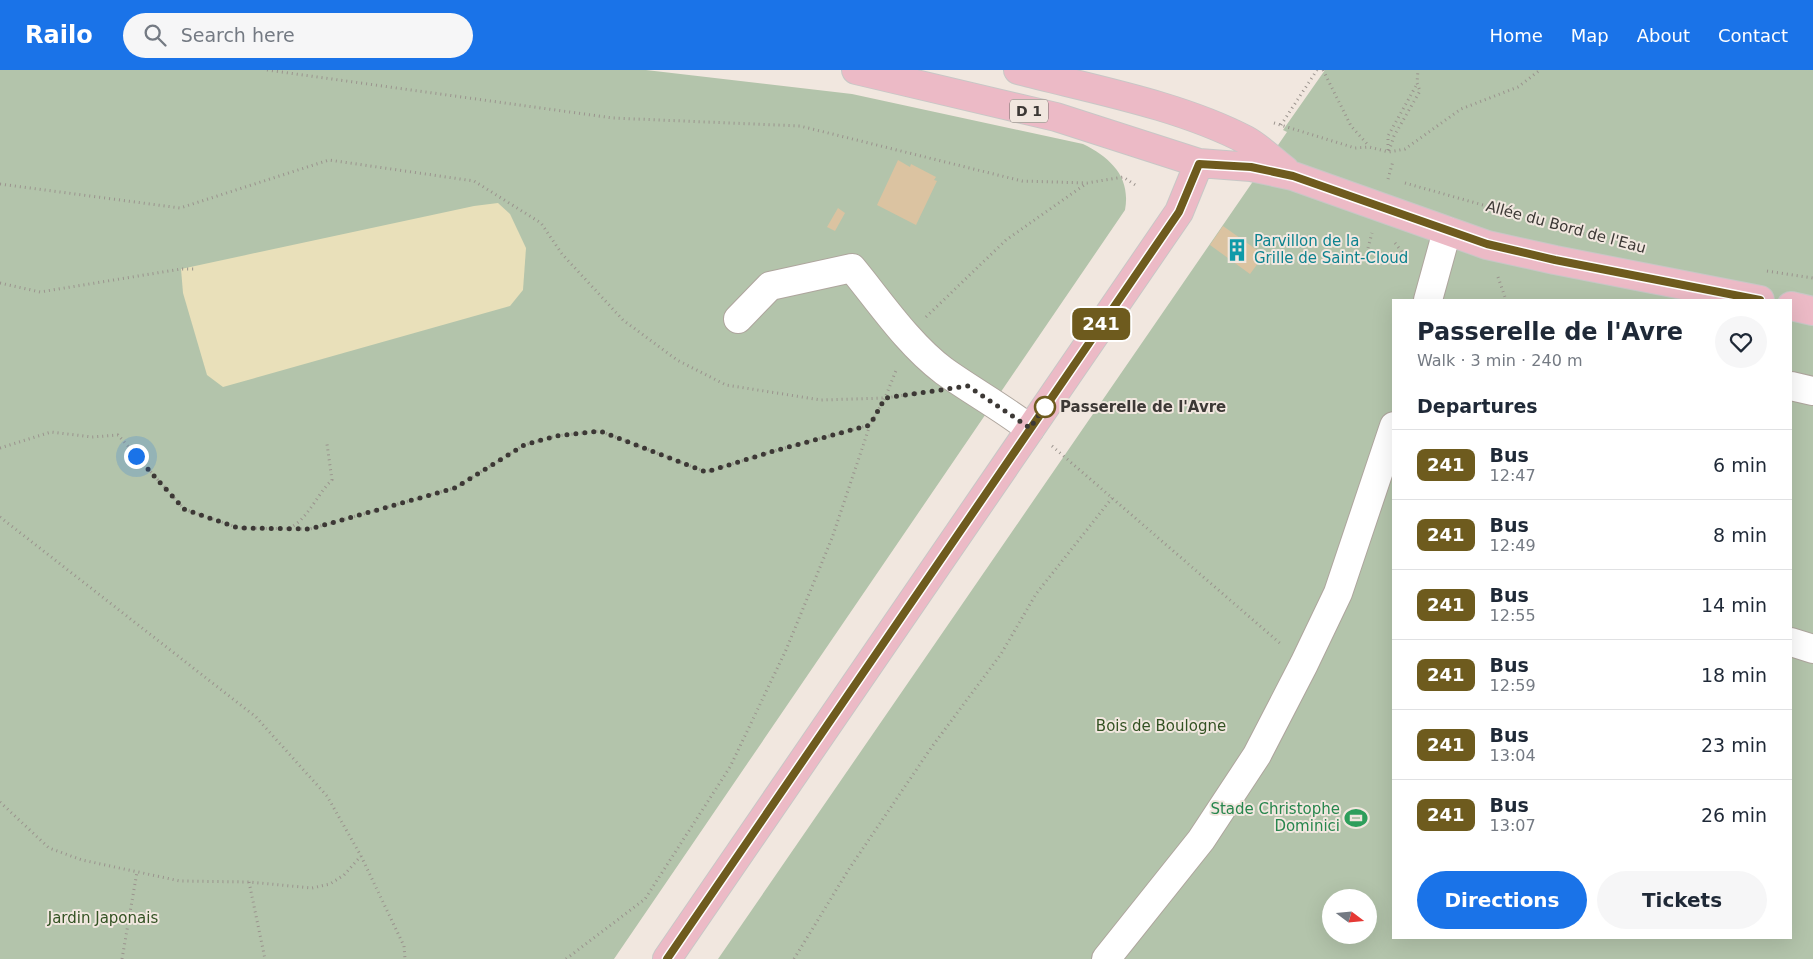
<!DOCTYPE html>
<html lang="en">
<head>
<meta charset="utf-8">
<style>
	:root { --surface:#fff; --page:#f6f6f7; --text:#1f2937; --muted:#747a83; --line:#e0e1e3; --accent:#1a73e8 }
	body { margin:0; font-family:"DejaVu Sans",sans-serif; background:var(--page); color:var(--text); height:100vh; display:flex; flex-direction:column; font-size:19px; white-space:nowrap }
	* { box-sizing:border-box; margin:0 }
	p { font-size:16px; color:var(--muted) }
	.icon { flex:none; width:28px; height:28px; fill:none; stroke:currentColor; stroke-width:2; stroke-linecap:round; stroke-linejoin:round }
	.map { position:relative; flex:1; overflow:hidden }
	.drawer { position:absolute; left:1392px; top:229px; width:400px; height:640px; display:flex; flex-direction:column; background:var(--surface); border-radius:0px; box-shadow:0 5px 20px #0002 }
	.drawer>* { flex:none }
	.badge { padding:0 10px; border-radius:8px; font-size:18px; line-height:32px }
	.needle { width:32px; rotate:106deg }
	.controls { position:absolute; left:1322px; top:819px; display:grid; gap:10px }
	.controls a { display:grid; place-items:center; width:55px; height:55px; border-radius:50%; background:var(--surface); box-shadow:0 5px 20px #0002; font-size:25px }
	.you { position:absolute; width:25px; height:25px; margin:-12px; border:4px solid #fff; border-radius:50%; background:#1a73e8; box-shadow:0 0 0 8px #1a73e833 }
	.map>.badge { position:absolute; translate:-50% -50%; box-shadow:0 0 0 2px #fff }
	h2 { padding:0 25px; font-size:19px; line-height:45px }
	.round { display:grid; place-items:center; flex:none; width:52px; height:52px; border-radius:26px; background:var(--page) }
	.summary { display:flex; align-items:center; justify-content:space-between; height:85px; padding:0 25px }
	h1 { font-size:24px; font-weight:700; line-height:38px }
	.button { display:flex; gap:10px; margin-top:auto; padding:10px 25px }
	.button a { flex:1; height:58px; border-radius:30px; background:var(--accent); color:#fff; font-size:20px; font-weight:700; line-height:58px; text-align:center }
	.button a+a { background:var(--page); color:var(--text) }
	ul { padding:0; list-style:none }
	li { display:flex; align-items:center; gap:15px; height:70px; padding:0 25px; border-top:1px solid var(--line) }
	li div { flex:1 }
	li b { display:block; font-size:19px }
	li em { font-style:normal }
	li .badge { min-width:55px; font-weight:700; text-align:center }
	header { display:flex; align-items:center; gap:30px; box-sizing:border-box; height:70px; padding:0 25px; background:var(--accent); color:#fff }
	header strong { font-size:24px }
	nav { display:flex; gap:28px; margin-inline-start:auto; font-size:18px }
	.search { width:350px; height:45px; background:var(--page); display:flex; align-items:center; gap:12px; box-sizing:border-box; padding:0 18px; border-radius:28px; color:var(--muted); font-size:19px }
	.map>svg:first-child { display:block }
	.green { fill:#b3c4ab; fill-rule:evenodd }
	.sand { fill:#e9e0ba }
	.building { fill:#dbc3a1 }
	.lines { fill:none; stroke-linecap:round; stroke-linejoin:round }
	.minor-casing { stroke:#aea59d; stroke-width:30 }
	.major-casing { stroke:#c8c7c6; stroke-width:30 }
	.path { stroke:#9a938d; stroke-width:3; stroke-dasharray:1 4; stroke-linecap:butt }
	.minor { stroke:#fff; stroke-width:28 }
	.major { stroke:#ecbac6; stroke-width:28 }
	.line-casing { stroke:#fff; stroke-width:11 }
	.line { stroke:#6e5b1e; stroke-width:8 }
	.walk { stroke:#3c3835; stroke-width:5; stroke-dasharray:0 9 }
	.stop-dot { fill:#fff; stroke:#6e5b1e; stroke-width:2.5 }
	.labels { text-anchor:middle; dominant-baseline:central; stroke-width:4; stroke-linejoin:round; paint-order:stroke }
	.shield { fill:#f1e7df; stroke:#726c68; stroke-width:1 }
	.shield-label { font-size:14px; font-weight:bold; fill:#3c3835 }
	.street-label { font-size:15px; fill:#3c3835; stroke:#f1e7df }
	.culture-label { font-size:15px; fill:#0d838f; stroke:#f1e7df; text-anchor:start }
	.stop-label { font-size:15px; font-weight:bold; fill:#3c3835; stroke:#f1e7df; text-anchor:start }
	.park-label { font-size:15px; fill:#335223; stroke:#f1e7df }
	.leisure-label { font-size:15px; fill:#27864d; stroke:#f1e7df; text-anchor:end }
</style>
</head>
<body>
<header>
<strong>Railo</strong>
<div class="search"><svg class="icon" aria-label="search" viewBox="0 0 24 24"><circle cx="10" cy="10" r="6"/><path d="M15 15l6 6"/></svg>Search here</div>
<nav><a>Home</a><a>Map</a><a>About</a><a>Contact</a></nav>
</header>
<div class="map">
<svg width="1813" height="889" viewBox="0 0 1813 889">
	<rect width="100%" height="100%" fill="#f1e7df"/>
	<path class="green" d="M0,0H646L852,24L1083,74C1111,88 1131,107 1125,140L614,889H0Z
		M1325,0H1813V889H718L1287,62L1283,60ZM1394,230H1791V868H1394ZM1331,828H1369V865H1331Z"/>
	<path class="sand" d="M498,133L510,144L526,178L523,220L510,236L223,317L207,305L183,223L181,199L474,136Z"/>
	<path class="building" d="M898,90L910,97L911,94L936,107L934,110L937,111L916,155L877,135Z
		M838,138L845,143L835,161L827,157Z
		M1223,156L1264,185L1250,204L1210,175Z"/>
	<g class="lines">
		<defs>
			<path id="minor" d="M1428,230L1447,161
				M738,249L770,216L852,198C880,232 908,274 944,301C972,321 1003,338 1030,359
				M1791,316L1813,321
				M1791,572L1813,579
				M1106,889L1201,770L1257,685L1304,594L1338,523L1394,356"/>
			<path id="major" d="M856,0L1056,47L1199,93L1251,97L1293,106L1487,175L1555,190L1760,230
				M1018,0C1091,19 1179,35 1246,70C1259,77 1273,91 1285,100
				M1791,236L1813,241
				M667,889L1179,142L1199,93"/>
		</defs>
		<use href="#minor" class="minor-casing"/>
		<use href="#major" class="major-casing"/>
		<path class="path" d="M267,0L613,48L800,56L1022,111L1087,113L1123,107L1137,116
			M1323,0L1351,56L1369,76
			M1274,53L1355,78L1369,77L1389,82L1405,79L1461,39L1518,17L1540,0
			M1281,55L1317,0
			M1388,80V66L1417,14
			M1389,81L1394,66L1420,21L1417,13L1418,0
			M1388,109L1393,91
			M1405,113L1589,165
			M0,114L180,138L329,90L474,111L541,153L562,184L623,250L677,290L726,315L821,330L885,328L925,322
			M1395,173L1410,192
			M1368,178L1372,163
			M1767,201L1813,208
			M1498,207L1506,230
			M0,213L40,222L181,199H194
			M926,247L1006,170L1087,113
			M1052,376L1282,575
			M0,378L51,362L92,367L118,365L184,439L239,458L310,459L455,418L524,375L556,366L600,361L706,402L774,381L870,355
			M0,447L256,647L327,726L361,786L404,876L405,889
			M289,458C307,451 317,424 332,410L327,374
			M0,732L49,778L82,790L180,811L249,812L312,818L330,814L344,805L361,786
			M249,812L265,889
			M122,889L137,802
			M566,889L645,829L730,697L786,580L832,468L870,355L885,328L897,298
			M794,889L849,799L931,678L1001,584L1036,524L1112,428"/>
		<use href="#minor" class="minor"/>
		<use href="#major" class="major"/>
	</g>
	<g class="lines">
		<defs>
			<path id="line" d="M667,889L1179,142L1199,94L1251,97L1293,106L1487,174L1555,190L1760,230"/>
		</defs>
		<use href="#line" class="line-casing"/>
		<use href="#line" class="line"/>
		<path class="walk" d="M136,386L184,439L238,458L310,459L455,418L524,375L556,366L600,361L706,402L774,381L870,355L885,328L968,316L1030,358L1048,332L1045,337"/>
	</g>
	<defs>
		<symbol id="building-bare" viewBox="-9 -9 18 18"><path d="M-4-6H4V6H1V3H-1V6H-4ZM-2.5-4.3h1.7v1.8h-1.7ZM.8-4.3h1.7v1.8H.8ZM-2.5-1h1.7V.8h-1.7ZM.8-1h1.7V.8H.8Z" fill="#0f9aa8" stroke="#f1e7df" stroke-width="2.5" paint-order="stroke"/></symbol>
		<symbol id="stadium-bare" viewBox="-9 -9 18 18"><path d="M0-5a6.5 5 0 1 0 0 10a6.5 5 0 1 0 0-10ZM-3.5-1.8h7v3.6h-7Z" fill="#2e9e5b" stroke="#f1e7df" stroke-width="2.5" paint-order="stroke"/></symbol>
	</defs>
	<g fill-rule="evenodd">
		<use href="#building-bare" x="1221" y="164" width="32" height="32"/>
		<use href="#stadium-bare" x="1340" y="732" width="32" height="32"/>
	</g>
	<circle class="stop-dot" cx="1045" cy="337" r="10"/>
	<g class="labels">
		<rect class="shield" x="1010" y="29.5" width="38" height="23" rx="4"/>
		<g class="shield-label">
			<text x="1029" y="41">D 1</text>
		</g>
		<g class="street-label">
			<text transform="translate(1566 157) rotate(15)">Allée du Bord de l'Eau</text>
		</g>
		<g class="culture-label">
			<text x="1254" y="171">Parvillon de la<tspan x="1254" dy="17">Grille de Saint-Cloud</tspan></text>
		</g>
		<g class="stop-label">
			<text x="1060" y="337">Passerelle de l'Avre</text>
		</g>
		<g class="park-label">
			<text x="1161" y="656">Bois de Boulogne</text>
			<text x="103" y="848">Jardin Japonais</text>
		</g>
		<g class="leisure-label">
			<text x="1340" y="739">Stade Christophe<tspan x="1340" dy="17">Dominici</tspan></text>
		</g>
	</g>
</svg>
<div class="controls">
<a><svg class="needle" viewBox="-14 -14 28 28"><path d="M0-13l5 13h-10z" fill="#e53935"/><path d="M0 13l5-13h-10z" fill="#747a83"/></svg></a>
</div>
<div class="you" style="left:136px;top:386px"></div>
<b class="badge" style="left:1101px;top:254px;background:#6e5b1e;color:#fff">241</b>
<section class="drawer">
<div class="summary"><div><h1>Passerelle de l'Avre</h1><p>Walk · 3 min · 240 m</p></div><a class="round"><svg class="icon" aria-label="heart" viewBox="0 0 24 24"><path d="M12 20l-8-8c-3-5 5-10 8-4 3-6 11-1 8 4z"/></svg></a></div>
<h2>Departures</h2>
<ul>
<li><span class="badge" style="background:#6e5b1e;color:#fff">241</span><div><b>Bus</b><p>12:47</p></div><em>6 min</em></li>
<li><span class="badge" style="background:#6e5b1e;color:#fff">241</span><div><b>Bus</b><p>12:49</p></div><em>8 min</em></li>
<li><span class="badge" style="background:#6e5b1e;color:#fff">241</span><div><b>Bus</b><p>12:55</p></div><em>14 min</em></li>
<li><span class="badge" style="background:#6e5b1e;color:#fff">241</span><div><b>Bus</b><p>12:59</p></div><em>18 min</em></li>
<li><span class="badge" style="background:#6e5b1e;color:#fff">241</span><div><b>Bus</b><p>13:04</p></div><em>23 min</em></li>
<li><span class="badge" style="background:#6e5b1e;color:#fff">241</span><div><b>Bus</b><p>13:07</p></div><em>26 min</em></li>
</ul>
<div class="button"><a>Directions</a><a>Tickets</a></div>
</section>
</div>
</body>
</html>
